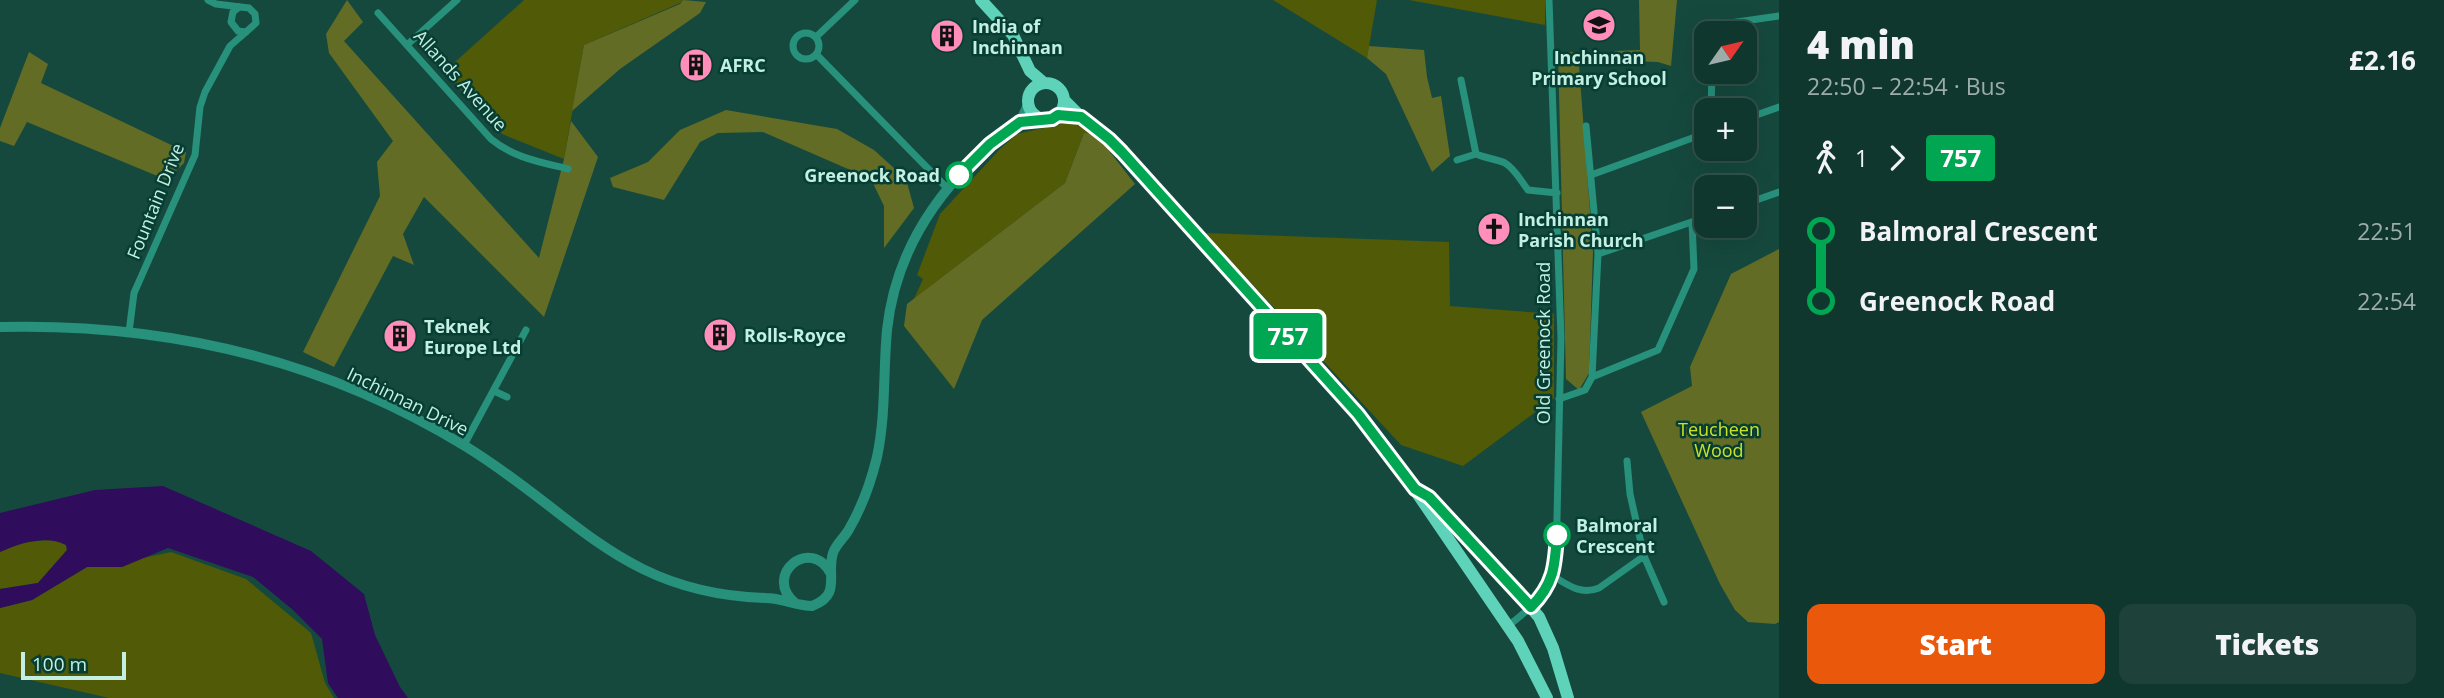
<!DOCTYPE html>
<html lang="en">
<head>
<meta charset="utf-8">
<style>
	:root { --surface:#10372e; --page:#1e423a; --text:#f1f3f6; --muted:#9cacaa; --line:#30514a; --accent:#ea580c }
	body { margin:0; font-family:"Open Sans",sans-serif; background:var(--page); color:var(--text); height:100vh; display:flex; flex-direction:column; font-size:26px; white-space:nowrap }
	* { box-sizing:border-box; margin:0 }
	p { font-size:23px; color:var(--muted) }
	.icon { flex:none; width:38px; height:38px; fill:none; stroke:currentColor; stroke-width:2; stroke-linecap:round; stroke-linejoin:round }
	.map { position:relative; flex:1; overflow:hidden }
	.side { display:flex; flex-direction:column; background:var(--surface); width:665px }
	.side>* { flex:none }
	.badge { padding:0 14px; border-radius:5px; font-size:24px; line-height:46px }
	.needle { width:46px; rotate:56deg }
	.tools { position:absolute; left:1694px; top:21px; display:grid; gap:14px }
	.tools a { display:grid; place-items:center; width:63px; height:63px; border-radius:14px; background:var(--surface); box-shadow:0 7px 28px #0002,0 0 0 2px var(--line); font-size:35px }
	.scale { position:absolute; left:21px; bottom:18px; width:105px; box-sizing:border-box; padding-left:7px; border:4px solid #c4efe3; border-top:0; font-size:19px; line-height:24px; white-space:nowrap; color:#c4efe3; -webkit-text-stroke:5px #073e33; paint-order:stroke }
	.map>.badge { position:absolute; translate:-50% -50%; box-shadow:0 0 0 4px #fff }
	.legs { display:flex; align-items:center; gap:10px; height:77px; padding:0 28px; font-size:23px }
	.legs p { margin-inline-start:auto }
	.summary { display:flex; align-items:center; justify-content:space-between; height:119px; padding:0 28px }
	h1 { font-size:38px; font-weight:800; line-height:52px }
	.primary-button { display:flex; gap:14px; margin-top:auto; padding:14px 28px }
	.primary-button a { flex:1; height:80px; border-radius:14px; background:var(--accent); color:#fff; font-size:28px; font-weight:800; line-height:80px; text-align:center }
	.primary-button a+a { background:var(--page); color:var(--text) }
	ul { padding:0 28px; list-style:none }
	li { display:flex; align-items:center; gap:24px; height:70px; font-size:26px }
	li i { display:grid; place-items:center; width:10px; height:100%; margin:0 9px; background:currentColor }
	li i::after { content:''; width:18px; height:18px; margin:-9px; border:5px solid; border-radius:50%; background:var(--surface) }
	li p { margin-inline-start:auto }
	li:first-child i { background:linear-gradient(#0000 50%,currentColor 0) }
	li:last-child i { background:linear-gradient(currentColor 50%,#0000 0) }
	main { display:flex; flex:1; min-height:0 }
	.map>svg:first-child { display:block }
	.green { fill:#515a06 }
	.forest { fill:#636c24 }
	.water { fill:#2f0c5c }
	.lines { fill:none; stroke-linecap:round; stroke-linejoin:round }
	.minor { stroke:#27917c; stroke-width:7 }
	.tertiary { stroke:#27917c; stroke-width:10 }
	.primary { stroke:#5fd3b9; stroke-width:12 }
	.line-1-casing { stroke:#fff; stroke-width:16 }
	.line-1 { stroke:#00a651; stroke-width:10 }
	.stop-1-dot { fill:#fff; stroke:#00a651; stroke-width:3.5 }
	.labels { text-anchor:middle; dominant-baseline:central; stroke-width:5; stroke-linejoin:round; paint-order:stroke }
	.poi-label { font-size:18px; font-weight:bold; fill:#c4efe3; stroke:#073e33; text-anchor:start }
	.street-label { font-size:18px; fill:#c4efe3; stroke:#073e33 }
	.stop-label { font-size:18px; font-weight:bold; fill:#c4efe3; stroke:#073e33; text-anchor:end }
	.park-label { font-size:18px; fill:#cde125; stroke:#073e33 }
</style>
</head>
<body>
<main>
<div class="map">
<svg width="1779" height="698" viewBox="0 0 1779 698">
	<rect width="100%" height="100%" fill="#16493e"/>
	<path class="green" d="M524,0H683L680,3L584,45L564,159L502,134L444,72Z
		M1273,0H1377L1367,58Z
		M1409,0H1545V25Z
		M1066,123H1079L1096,134L1084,133L1065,183L914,299L923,279L917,275L940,214L1000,149L1017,134Z
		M1205,233L1449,242L1450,306L1554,314V398L1463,466L1401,445Z
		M54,539L66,545L67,550L38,583L0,589V552L21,543Z
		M171,552L246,579L311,633L325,683L334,698H109L0,673V608L32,600L87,567H122L143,558Z"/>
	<path class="forest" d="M347,0L363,22L344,41L539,258L564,159L571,121L598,157L544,317L424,197L403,234L414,265L393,256L334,367L303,352L380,196L377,162L393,141L329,53L326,34Z
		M683,0L706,2L700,13L620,69L572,111L584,45L680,4Z
		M1639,0H1677L1671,66L1658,62L1628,61L1614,51L1640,50Z
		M1369,46L1424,50L1427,77L1432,98L1441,96L1450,156L1432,172L1386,74L1367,58Z
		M29,52L48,64L41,83L186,152L184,163L167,180L27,122L14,146L0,141V128Z
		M1558,52H1578L1593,251L1589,373L1579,390L1566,379Z
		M726,110L837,129L874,150L906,179L914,208L884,248V206L871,179L763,132L718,133L700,142L664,200L613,187L610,178L648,162L680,130Z
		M1084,133L1096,134L1135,184L982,320L954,389L904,326L907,304L1065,183Z
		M1779,249V622L1775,624L1748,622L1735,610L1720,584L1641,412L1692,386L1690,367L1731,274Z"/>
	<path class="water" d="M163,486L311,551L364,594L375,635L400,687L408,698H338L328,683L322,639L293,610L253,577L168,548L122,567H87L32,600L0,608V589L38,583L67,550L66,545C45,535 21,543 0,552V513L95,490Z"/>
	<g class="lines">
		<path class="minor" d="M239,7L233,12L231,22L238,31L246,32
			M378,13L491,139C514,158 540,162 568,169
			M793 46a13 13 0 1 1 26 0a13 13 0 1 1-26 0Z
			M1720,33L1730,23L1779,16
			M816,37L855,0
			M408,44L457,0
			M816,54L947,188
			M1461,80L1476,154
			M1711,110L1712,72
			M1745,119L1779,107
			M1457,160L1476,154C1485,158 1496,159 1505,163C1515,169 1521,181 1528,190L1557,193
			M1591,175L1706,133
			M1745,204L1779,192
			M1598,254L1706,217
			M129,332L134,293L195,155L200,107L205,92L230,46L256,23L255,14L249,8L216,4L208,0
			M1592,377L1658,350L1694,269L1692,222
			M494,391L507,397
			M1559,399L1585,390L1592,377L1598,254L1586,126
			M464,445L526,330
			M1627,461L1630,494L1644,556L1664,602
			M1553,576C1569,586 1581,595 1599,588L1644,556
			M1508,626C1533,606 1548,595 1556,563L1561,338L1549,0"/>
		<path class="tertiary" d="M1020,122L1028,105
			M0,327C165,323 323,359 465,446C575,513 622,594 766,598C782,598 797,606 812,606C842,595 826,575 833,553C836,544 843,539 848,531C861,509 871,482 877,457C886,415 883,373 887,330C894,265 925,209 971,163C985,150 1001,131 1020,123C1026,120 1034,120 1041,119
			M795,603C762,575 811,535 831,574"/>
		<path class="primary" d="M981,0L1013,35L1030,71L1044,83
			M1028 101a18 18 0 1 1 36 0a18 18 0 1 1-36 0Z
			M1064,100L1081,117L1109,139L1358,413L1387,449L1518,641L1547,698
			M1421,493L1429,497L1487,557L1539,617L1553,648L1568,698"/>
	</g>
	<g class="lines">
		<defs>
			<path id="line-1" d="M959,175L990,144L1020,122L1052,119L1058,115L1081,117L1109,139L1122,152L1358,414L1415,489L1429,497L1531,607C1554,584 1555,566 1557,535"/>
		</defs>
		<use href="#line-1" class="line-1-casing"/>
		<use href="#line-1" class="line-1"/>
	</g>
	<defs>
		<symbol id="school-disc" viewBox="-11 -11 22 22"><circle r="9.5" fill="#ff8eba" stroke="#073e33"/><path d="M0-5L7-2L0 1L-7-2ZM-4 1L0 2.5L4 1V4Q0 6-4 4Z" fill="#111"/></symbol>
		<symbol id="building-disc" viewBox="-11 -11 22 22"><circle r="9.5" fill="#ff8eba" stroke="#073e33"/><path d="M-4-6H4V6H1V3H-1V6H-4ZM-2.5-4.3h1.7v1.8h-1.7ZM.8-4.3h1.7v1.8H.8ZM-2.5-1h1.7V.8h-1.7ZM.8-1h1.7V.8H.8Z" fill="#111"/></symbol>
		<symbol id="church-disc" viewBox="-11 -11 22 22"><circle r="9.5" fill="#ff8eba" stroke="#073e33"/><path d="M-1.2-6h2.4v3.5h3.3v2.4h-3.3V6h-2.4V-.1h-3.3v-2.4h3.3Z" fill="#111"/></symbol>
	</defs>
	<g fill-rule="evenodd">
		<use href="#school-disc" x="1580" y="6" width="38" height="38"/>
		<use href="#building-disc" x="928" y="17" width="38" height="38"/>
		<use href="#building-disc" x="677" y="46" width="38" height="38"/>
		<use href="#church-disc" x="1475" y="210" width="38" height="38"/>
		<use href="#building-disc" x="701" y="316" width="38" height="38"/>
		<use href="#building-disc" x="381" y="317" width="38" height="38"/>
	</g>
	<g class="stop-1-dot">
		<circle cx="959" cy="175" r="12"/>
		<circle cx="1557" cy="535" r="12"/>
	</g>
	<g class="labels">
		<g class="poi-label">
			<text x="972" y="26">India of<tspan x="972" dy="21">Inchinnan</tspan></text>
			<text x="1599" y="57" text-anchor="middle">Inchinnan<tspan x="1599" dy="21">Primary School</tspan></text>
			<text x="720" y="65">AFRC</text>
			<text x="1518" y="219">Inchinnan<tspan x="1518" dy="21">Parish Church</tspan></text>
			<text x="424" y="326">Teknek<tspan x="424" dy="21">Europe Ltd</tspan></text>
			<text x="744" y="335">Rolls-Royce</text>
		</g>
		<g class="street-label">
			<text transform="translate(461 80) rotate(48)">Allands Avenue</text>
			<text transform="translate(155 201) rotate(-68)">Fountain Drive</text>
			<text transform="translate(1543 343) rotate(-90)">Old Greenock Road</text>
			<text transform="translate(408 401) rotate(26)">Inchinnan Drive</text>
		</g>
		<g class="stop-label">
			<text x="940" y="175">Greenock Road</text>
			<text x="1576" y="525" text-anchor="start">Balmoral<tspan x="1576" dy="21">Crescent</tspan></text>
		</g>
		<g class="park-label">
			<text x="1719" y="429">Teucheen<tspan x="1719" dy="21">Wood</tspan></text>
		</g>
	</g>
</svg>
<div class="tools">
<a><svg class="needle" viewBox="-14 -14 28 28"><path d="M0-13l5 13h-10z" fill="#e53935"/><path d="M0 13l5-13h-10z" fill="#9cacaa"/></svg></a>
<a>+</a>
<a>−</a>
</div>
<div class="scale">100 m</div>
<b class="badge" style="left:1288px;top:336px;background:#00a651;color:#fff">757</b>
</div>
<section class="side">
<div class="summary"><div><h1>4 min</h1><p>22:50 – 22:54 · Bus</p></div><b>£2.16</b></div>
<div class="legs"><svg class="icon" aria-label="walk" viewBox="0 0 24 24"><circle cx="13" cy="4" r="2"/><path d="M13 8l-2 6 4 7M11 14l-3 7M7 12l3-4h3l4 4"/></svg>1<svg class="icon" aria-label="forward" viewBox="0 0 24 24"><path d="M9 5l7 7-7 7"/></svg><b class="badge" style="background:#00a651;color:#fff">757</b></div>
<ul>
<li><i style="color:#00a651"></i><b>Balmoral Crescent</b><p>22:51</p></li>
<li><i style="color:#00a651"></i><b>Greenock Road</b><p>22:54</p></li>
</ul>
<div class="primary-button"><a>Start</a><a>Tickets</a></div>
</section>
</main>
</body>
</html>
